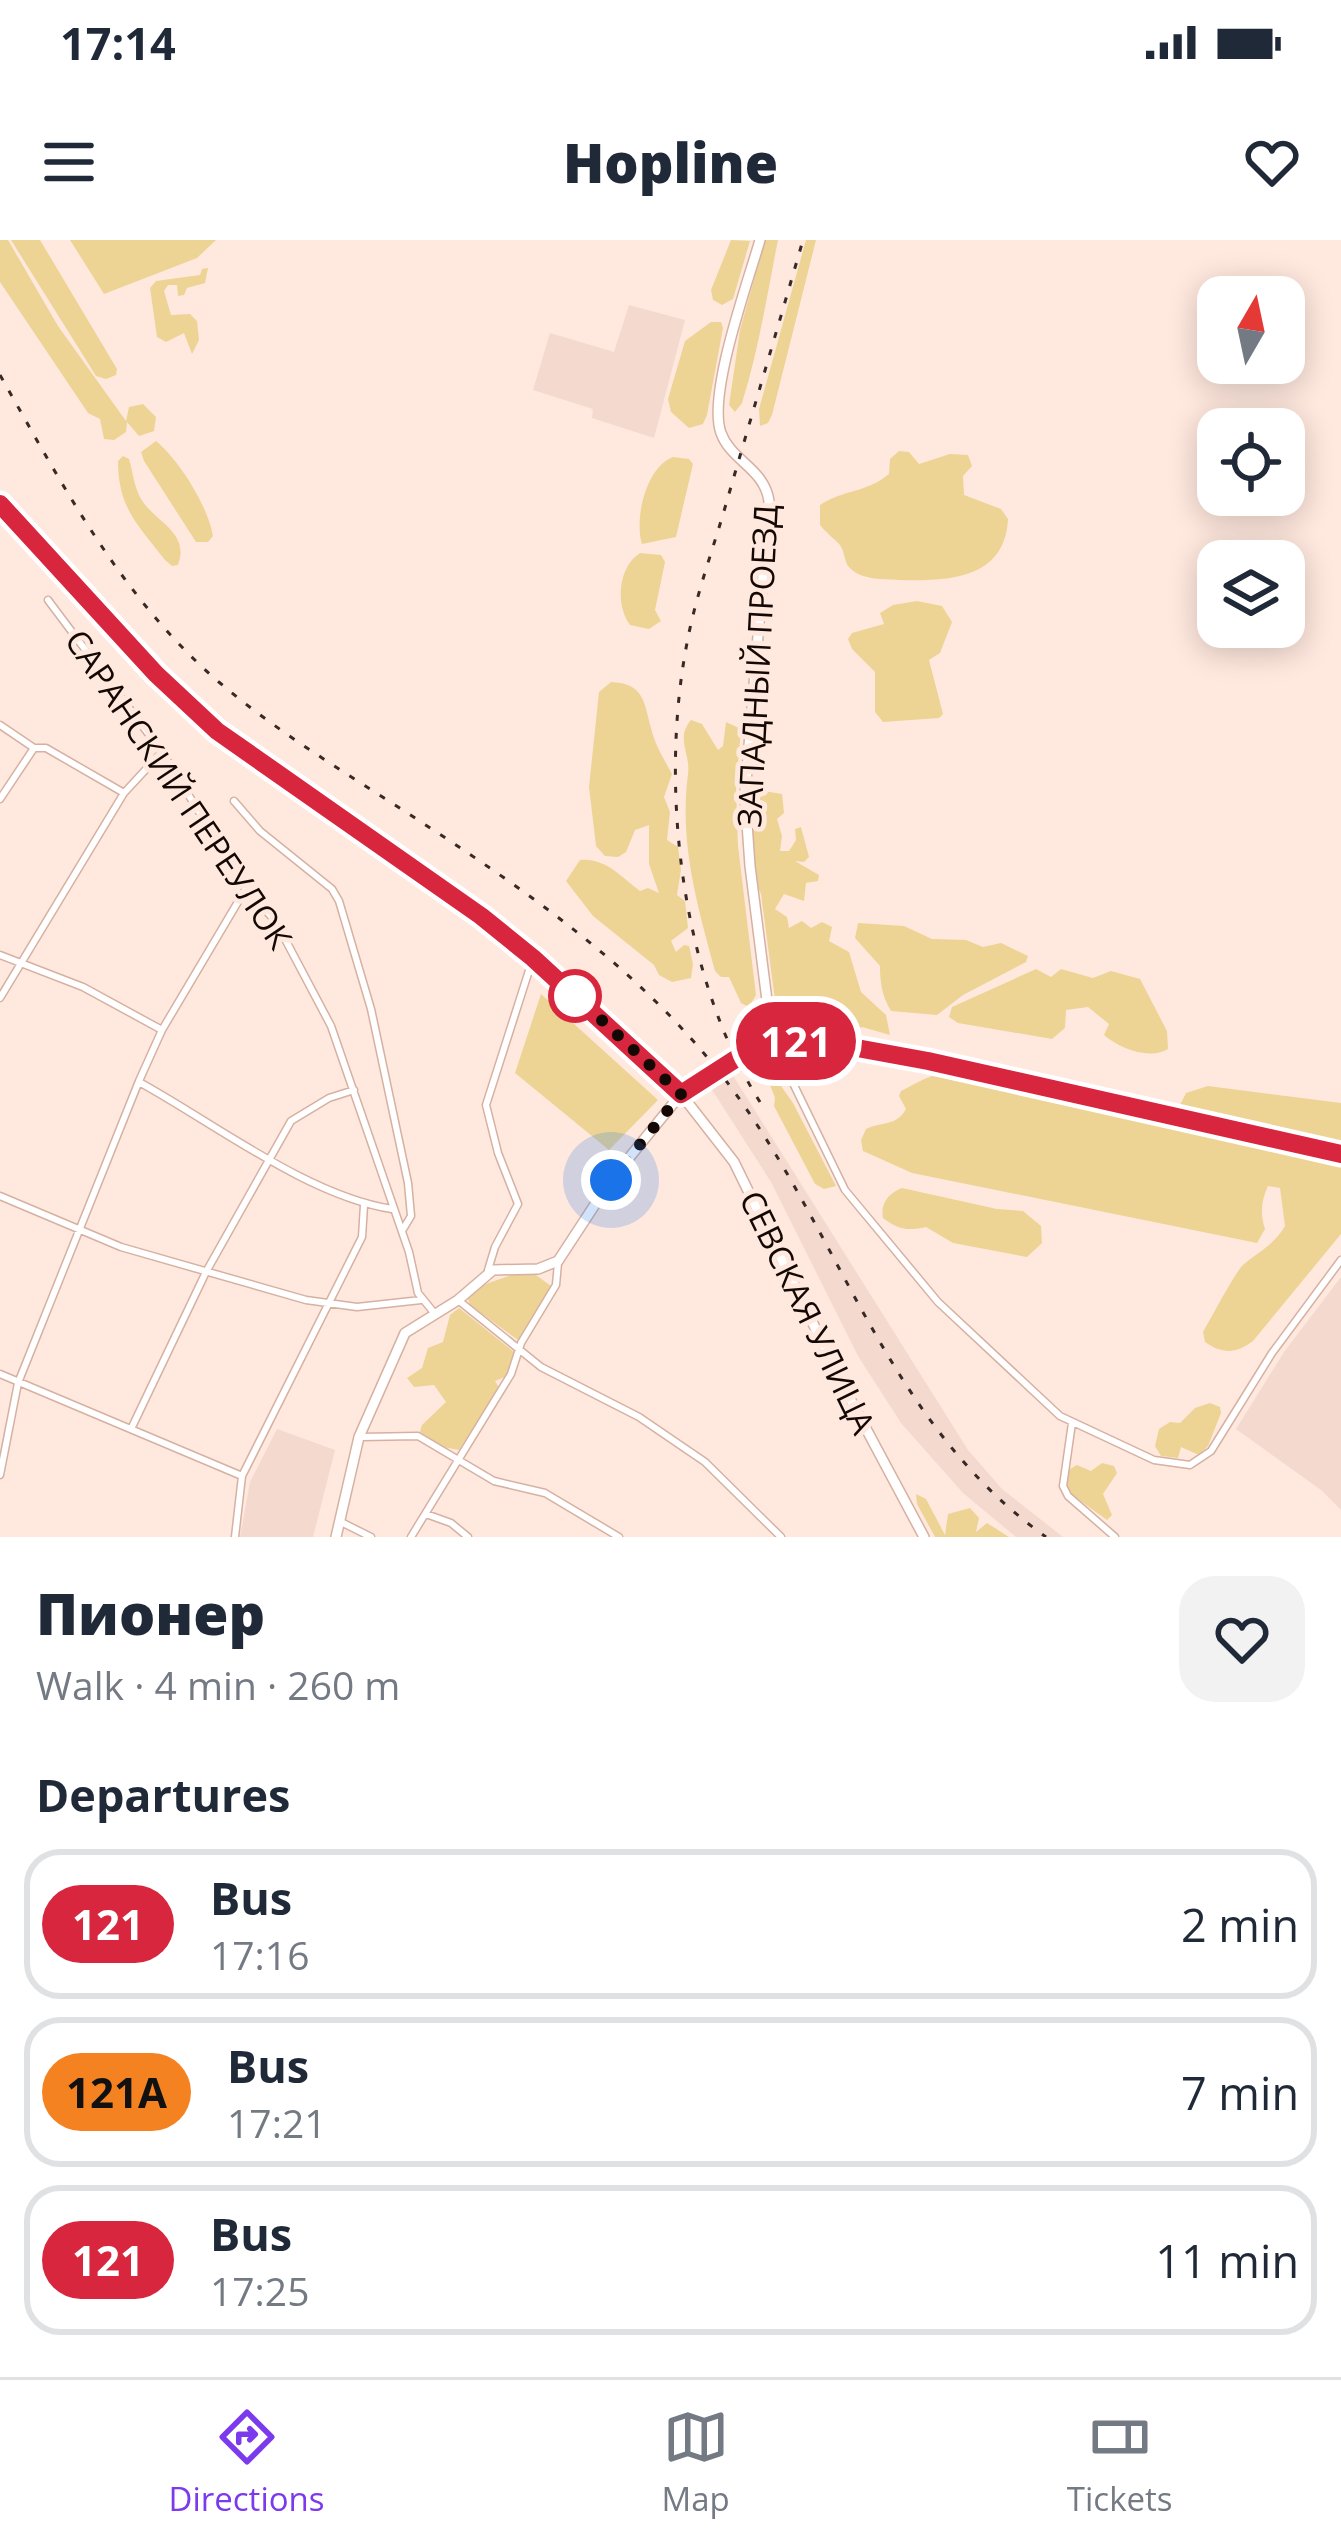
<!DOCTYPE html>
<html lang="en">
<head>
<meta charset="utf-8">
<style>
	:root { --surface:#fff; --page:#f2f2f3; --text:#1f2937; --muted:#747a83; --line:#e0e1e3; --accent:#7c3aed }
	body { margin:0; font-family:"Open Sans",sans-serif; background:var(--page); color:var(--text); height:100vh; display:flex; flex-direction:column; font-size:45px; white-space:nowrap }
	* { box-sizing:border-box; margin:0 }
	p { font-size:39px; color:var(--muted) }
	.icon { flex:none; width:66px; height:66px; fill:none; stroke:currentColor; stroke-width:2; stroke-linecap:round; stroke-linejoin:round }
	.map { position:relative; height:1297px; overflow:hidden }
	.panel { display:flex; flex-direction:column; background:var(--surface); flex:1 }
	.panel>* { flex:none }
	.badge { padding:0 24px; border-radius:39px; font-size:42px; line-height:78px }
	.needle { width:78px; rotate:9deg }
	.tools { position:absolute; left:1197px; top:36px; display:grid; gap:24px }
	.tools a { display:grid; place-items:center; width:108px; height:108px; border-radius:24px; background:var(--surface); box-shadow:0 6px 30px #0003; font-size:60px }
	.you { position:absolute; width:60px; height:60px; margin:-30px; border:9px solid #fff; border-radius:50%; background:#1a73e8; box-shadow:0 0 0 18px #1a73e833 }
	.map>.badge { position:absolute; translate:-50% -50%; box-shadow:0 0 0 6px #fff }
	h2 { padding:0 36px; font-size:45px; line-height:108px }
	.round { display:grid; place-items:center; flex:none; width:126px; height:126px; border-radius:36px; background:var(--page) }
	.overview { display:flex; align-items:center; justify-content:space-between; height:204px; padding:0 36px }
	h1 { font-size:57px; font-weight:800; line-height:90px }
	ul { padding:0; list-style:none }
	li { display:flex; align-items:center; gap:36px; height:150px; margin:0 24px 18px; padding:0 12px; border:6px solid var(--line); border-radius:36px }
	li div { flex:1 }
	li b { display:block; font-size:45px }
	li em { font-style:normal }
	li .badge { min-width:132px; font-weight:700; text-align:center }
	.status { display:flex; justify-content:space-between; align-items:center; height:84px; padding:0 60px; background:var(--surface); direction:ltr }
	.status svg { height:33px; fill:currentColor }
	header { display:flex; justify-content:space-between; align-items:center; height:156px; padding:0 36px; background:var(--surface); font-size:54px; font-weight:800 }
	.menu { display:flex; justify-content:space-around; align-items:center; height:168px; border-top:3px solid var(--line); background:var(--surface); font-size:33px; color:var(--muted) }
	.menu a { display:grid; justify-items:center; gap:6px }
	.menu .selected { color:var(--accent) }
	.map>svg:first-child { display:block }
	.built { fill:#f4d9ce }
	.green { fill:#edd495 }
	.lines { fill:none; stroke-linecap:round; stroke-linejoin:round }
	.street-casing { stroke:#d6b1a2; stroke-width:9 }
	.secondary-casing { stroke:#d6b1a2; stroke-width:12 }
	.primary-casing { stroke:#d6b1a2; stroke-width:12 }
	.street { stroke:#fff; stroke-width:6 }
	.secondary { stroke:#fff; stroke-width:9 }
	.primary { stroke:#fff; stroke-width:9 }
	.rail { stroke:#372925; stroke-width:3; stroke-dasharray:6 12; stroke-linecap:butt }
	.primary-bridge-casing { stroke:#d6b1a2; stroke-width:12; stroke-linecap:butt }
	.primary-bridge { stroke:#fff; stroke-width:9 }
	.line-casing { stroke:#fff; stroke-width:27 }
	.line { stroke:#d7263d; stroke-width:18 }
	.walk { stroke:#140804; stroke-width:12; stroke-dasharray:0 21.6 }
	.stop-dot { fill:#fff; stroke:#d7263d; stroke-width:6 }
	.labels { text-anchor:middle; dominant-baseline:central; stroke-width:10; stroke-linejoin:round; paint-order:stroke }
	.street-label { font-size:33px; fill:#140804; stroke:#ffe8de }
</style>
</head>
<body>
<div class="status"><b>17:14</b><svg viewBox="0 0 49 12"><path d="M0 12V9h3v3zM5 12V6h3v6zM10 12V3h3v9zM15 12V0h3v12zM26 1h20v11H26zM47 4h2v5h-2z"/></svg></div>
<header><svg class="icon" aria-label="menu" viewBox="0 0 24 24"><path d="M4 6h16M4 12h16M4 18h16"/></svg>Hopline<svg class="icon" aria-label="heart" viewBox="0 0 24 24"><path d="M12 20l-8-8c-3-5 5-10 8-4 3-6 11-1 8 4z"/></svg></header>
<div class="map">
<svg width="1341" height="1297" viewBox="0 0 1341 1297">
	<rect width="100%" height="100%" fill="#ffe8de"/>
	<path class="built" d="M629,65L685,80L654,198L592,178L593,169L533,150L550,93L614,112Z
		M722,818L968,1210L1002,1249L1063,1297H1016L963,1253L901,1183L858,1116L771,942L700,831Z
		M1341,1037V1270L1321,1250L1236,1189L1284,1112Z
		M277,1189L335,1210L313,1297H240L250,1242Z"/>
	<path class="green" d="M0,0H8L58,86L126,181L129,167L143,164L156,177L154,191L139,196L127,182L126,192L114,200L104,199L100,179L88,173L0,42Z
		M11,0H40L117,129L116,135L106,139L96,136Z
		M70,0H216L197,18L104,54Z
		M731,0L750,1L733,59L722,65L713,60L711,50Z
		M765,0H778C767,55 759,109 742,163L735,172L729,165L740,90Z
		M806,0H816L772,175L768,183L760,186L759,169Z
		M208,28L205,43L187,48L184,55L178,56L177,45H168L164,51L171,75L190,74L197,81L199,100L192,114L184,93L166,102L157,97L150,48L156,41L200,35L202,29Z
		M711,82H721L723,88L707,175L703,184L689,188L671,172L668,159L685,101Z
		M156,201C179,220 208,266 213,296L208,302H196L144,221L141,212Z
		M899,211L909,212L919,224L950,214L968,215L972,226L963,236L964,255L1001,269L1008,279C1005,341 945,341 899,340C884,339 864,340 852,330C843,323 846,314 840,305C835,299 825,292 820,285V265C842,250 866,253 889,234L890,219Z
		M123,216L129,219C133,232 134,247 141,259C156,283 190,292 178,325L172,326L165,320C138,285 118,268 118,221Z
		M673,217L689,219L693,224L676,297L642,304C634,279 646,227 673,217Z
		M640,313L661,315L665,322L655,370L661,381L649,389L630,385C615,365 618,327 640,313Z
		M917,361L942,366L952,382L940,413L929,420L943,474L939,478L883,482L875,472V432L852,409L848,399L852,393L884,384L880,373L893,365Z
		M611,442C644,443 644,462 651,488C655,505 664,519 672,534L664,557L670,572L667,600L678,607L681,630L677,655L685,661L688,688L671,701L676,712L684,705L689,706L693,724L691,738L672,742L659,735L654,725L593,676L566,641L580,620C606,618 621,637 640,651L648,648L659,653L649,624V585L635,590L626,612L618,617L605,616L596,606L589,547L599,452Z
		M691,480L702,484L718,510L723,506L726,482L741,489L736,547L738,606L756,755L749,767L741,763L729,737H721L715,731C697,664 679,603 688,534C691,514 675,499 691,480Z
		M758,550L782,554L784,573L777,579L782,596L780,611H789L796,600L795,589L801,587L809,617L804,622L795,621L819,635L818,641L806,643L804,661L784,654L775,669L787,677L789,688L802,681L811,688L822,682L832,687L829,701L849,712L861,752L886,775L890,795L862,787L853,791L794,783L777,775L761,654L756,643L749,565L750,554Z
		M858,683L904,686L932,699L966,700L983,707L1001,703L1028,716L1026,722L963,755L937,775L891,771C882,756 880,743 880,726L855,698Z
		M1036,729L1051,737L1061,729L1093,738L1111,731L1140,739L1167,791L1168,809C1150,820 1120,809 1104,795L1109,784L1088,767L1066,770L1065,788L1052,799L958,783L949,777L952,767Z
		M541,754L658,860L609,910L515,833Z
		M767,826L793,863L836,946L824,949L815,944L774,866L775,858L764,829Z
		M952,832L1341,919V994L1253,1101C1236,1114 1222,1114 1205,1102L1203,1092C1210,1080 1236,1031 1243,1025C1259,1011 1273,1006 1285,986L1280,948L1268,946C1261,961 1260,974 1265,989L1257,1003L912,933L863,911L861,900L866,889C882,881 896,887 906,869L899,856L901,851C916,843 935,832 952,832Z
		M1208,846L1341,863V906L1184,873L1179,867L1186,853Z
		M902,948L997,969L1023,971L1041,986L1042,1003L1027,1017L953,1003L926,987C909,991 898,990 883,978C880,963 889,953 902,948Z
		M514,1034L536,1035L551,1046L518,1100L470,1065L468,1059L480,1046Z
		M459,1068L514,1112L507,1136L495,1141L499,1148L459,1210L443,1207L420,1192L422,1185L446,1162L434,1145L414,1147L407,1138L422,1128L428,1108L443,1102L450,1075Z
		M1210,1163L1220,1167L1221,1173L1208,1206L1199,1215L1181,1207L1178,1218L1161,1216L1155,1206L1159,1189L1170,1182L1180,1183L1195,1168Z
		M1102,1223L1114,1226L1117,1233L1103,1254L1112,1275L1107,1280L1071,1254L1064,1242L1070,1229L1077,1225L1091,1231Z
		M916,1254L926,1259L945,1295L948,1274L970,1268L979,1278L976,1292L987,1283L1009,1297H935L917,1264Z"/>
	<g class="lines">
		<defs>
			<path id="street" d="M48,360L162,512L246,648L276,682L331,786L409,1012L418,1053L435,1074
				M0,485L34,508H46L124,553
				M0,559L34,508
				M234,561L260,591L332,649L339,661L371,769L408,943L411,976L402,991
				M0,715L83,747L162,790
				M0,758L124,553L162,512
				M772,800L845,950L938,1062L1060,1176L1154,1220L1190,1225L1211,1211L1272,1113L1341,1020
				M139,842C214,883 308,956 392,969
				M0,956L121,1007L306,1060L357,1067L421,1060
				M488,1030L495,1007L518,964L498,913L486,865L533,718
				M458,1060L541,1127L639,1177L705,1222L781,1297
				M0,1134L242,1236
				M1072,1183L1063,1246L1068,1256L1115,1297
				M132,1187L206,1032L291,881L329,858L354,850
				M361,1197L418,1196L494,1241L545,1253L619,1297
				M0,1235L18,1143L139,841L162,790L245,650
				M426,1274L451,1283L468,1297
				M341,1282L371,1297
				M235,1297L242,1236L362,997L364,965
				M411,1297L511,1134L521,1103L556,1045L558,1023"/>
			<path id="secondary" d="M772,800L824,803L887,812L1341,914
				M336,1297L359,1197L405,1093L458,1060L493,1030L538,1029L558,1021L611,940L681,854L734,922L847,1153L924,1297"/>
			<path id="primary" d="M0,263L156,434L217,491L481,676L533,718L681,854L722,826
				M748,811L772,800L750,626L745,555L769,261C764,228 731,221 721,193C707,155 748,42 760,0"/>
		</defs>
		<use href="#street" class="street-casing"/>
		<use href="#secondary" class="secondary-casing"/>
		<use href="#primary" class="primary-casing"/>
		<use href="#street" class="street"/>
		<use href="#secondary" class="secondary"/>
		<use href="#primary" class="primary"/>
		<path class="rail" d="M0,135C63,246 122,359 220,443C274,489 333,525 392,563C512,641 630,719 720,833C840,986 882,1180 1046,1297
			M760,862C681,737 659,547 687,403C695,359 711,315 724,271C750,181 777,90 803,0"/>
		<defs>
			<path id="primary-bridge" d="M722,826L748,811"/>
		</defs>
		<use href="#primary-bridge" class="primary-bridge-casing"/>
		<use href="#primary-bridge" class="primary-bridge"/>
	</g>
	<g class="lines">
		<defs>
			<path id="line" d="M0,264L156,434L217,491L481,676L533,718L681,854L748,811L772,800L824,802L928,821L1341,914"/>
		</defs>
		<use href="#line" class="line-casing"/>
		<use href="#line" class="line"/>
		<path class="walk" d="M575,756L565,746L681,854L611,940"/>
	</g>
	<circle class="stop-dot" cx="575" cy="756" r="24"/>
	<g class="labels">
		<g class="street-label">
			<text transform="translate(757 426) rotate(-87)">ЗАПАДНЫЙ ПРОЕЗД</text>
			<text transform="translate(179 549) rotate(56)">САРАНСКИЙ ПЕРЕУЛОК</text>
			<text transform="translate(808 1072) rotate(64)">СЕВСКАЯ УЛИЦА</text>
		</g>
	</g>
</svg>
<div class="tools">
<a><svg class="needle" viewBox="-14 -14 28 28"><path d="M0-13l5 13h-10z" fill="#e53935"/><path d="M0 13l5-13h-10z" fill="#747a83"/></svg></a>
<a><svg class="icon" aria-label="locate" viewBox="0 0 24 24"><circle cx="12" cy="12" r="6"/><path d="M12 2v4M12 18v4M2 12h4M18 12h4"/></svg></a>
<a><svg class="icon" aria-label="layers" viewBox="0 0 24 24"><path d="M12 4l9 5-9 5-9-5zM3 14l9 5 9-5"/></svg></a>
</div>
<div class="you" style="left:611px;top:940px"></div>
<b class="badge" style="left:796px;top:801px;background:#d7263d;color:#fff">121</b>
</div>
<section class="panel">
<div class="overview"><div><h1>Пионер</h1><p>Walk · 4 min · 260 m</p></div><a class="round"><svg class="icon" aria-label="heart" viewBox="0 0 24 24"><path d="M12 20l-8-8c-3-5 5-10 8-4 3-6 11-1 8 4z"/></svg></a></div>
<h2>Departures</h2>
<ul>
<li><span class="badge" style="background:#d7263d;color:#fff">121</span><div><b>Bus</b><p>17:16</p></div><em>2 min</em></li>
<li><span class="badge" style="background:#f58220;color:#111">121А</span><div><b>Bus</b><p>17:21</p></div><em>7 min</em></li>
<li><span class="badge" style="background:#d7263d;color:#fff">121</span><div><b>Bus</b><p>17:25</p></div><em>11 min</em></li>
</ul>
</section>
<nav class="menu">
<a class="selected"><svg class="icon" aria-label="directions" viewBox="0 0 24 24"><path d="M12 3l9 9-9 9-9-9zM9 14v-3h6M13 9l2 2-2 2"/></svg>Directions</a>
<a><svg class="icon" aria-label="map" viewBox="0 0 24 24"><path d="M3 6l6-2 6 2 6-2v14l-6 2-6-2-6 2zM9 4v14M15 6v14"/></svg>Map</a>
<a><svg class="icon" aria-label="tickets" viewBox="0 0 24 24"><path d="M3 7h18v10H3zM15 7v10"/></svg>Tickets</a>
</nav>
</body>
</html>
